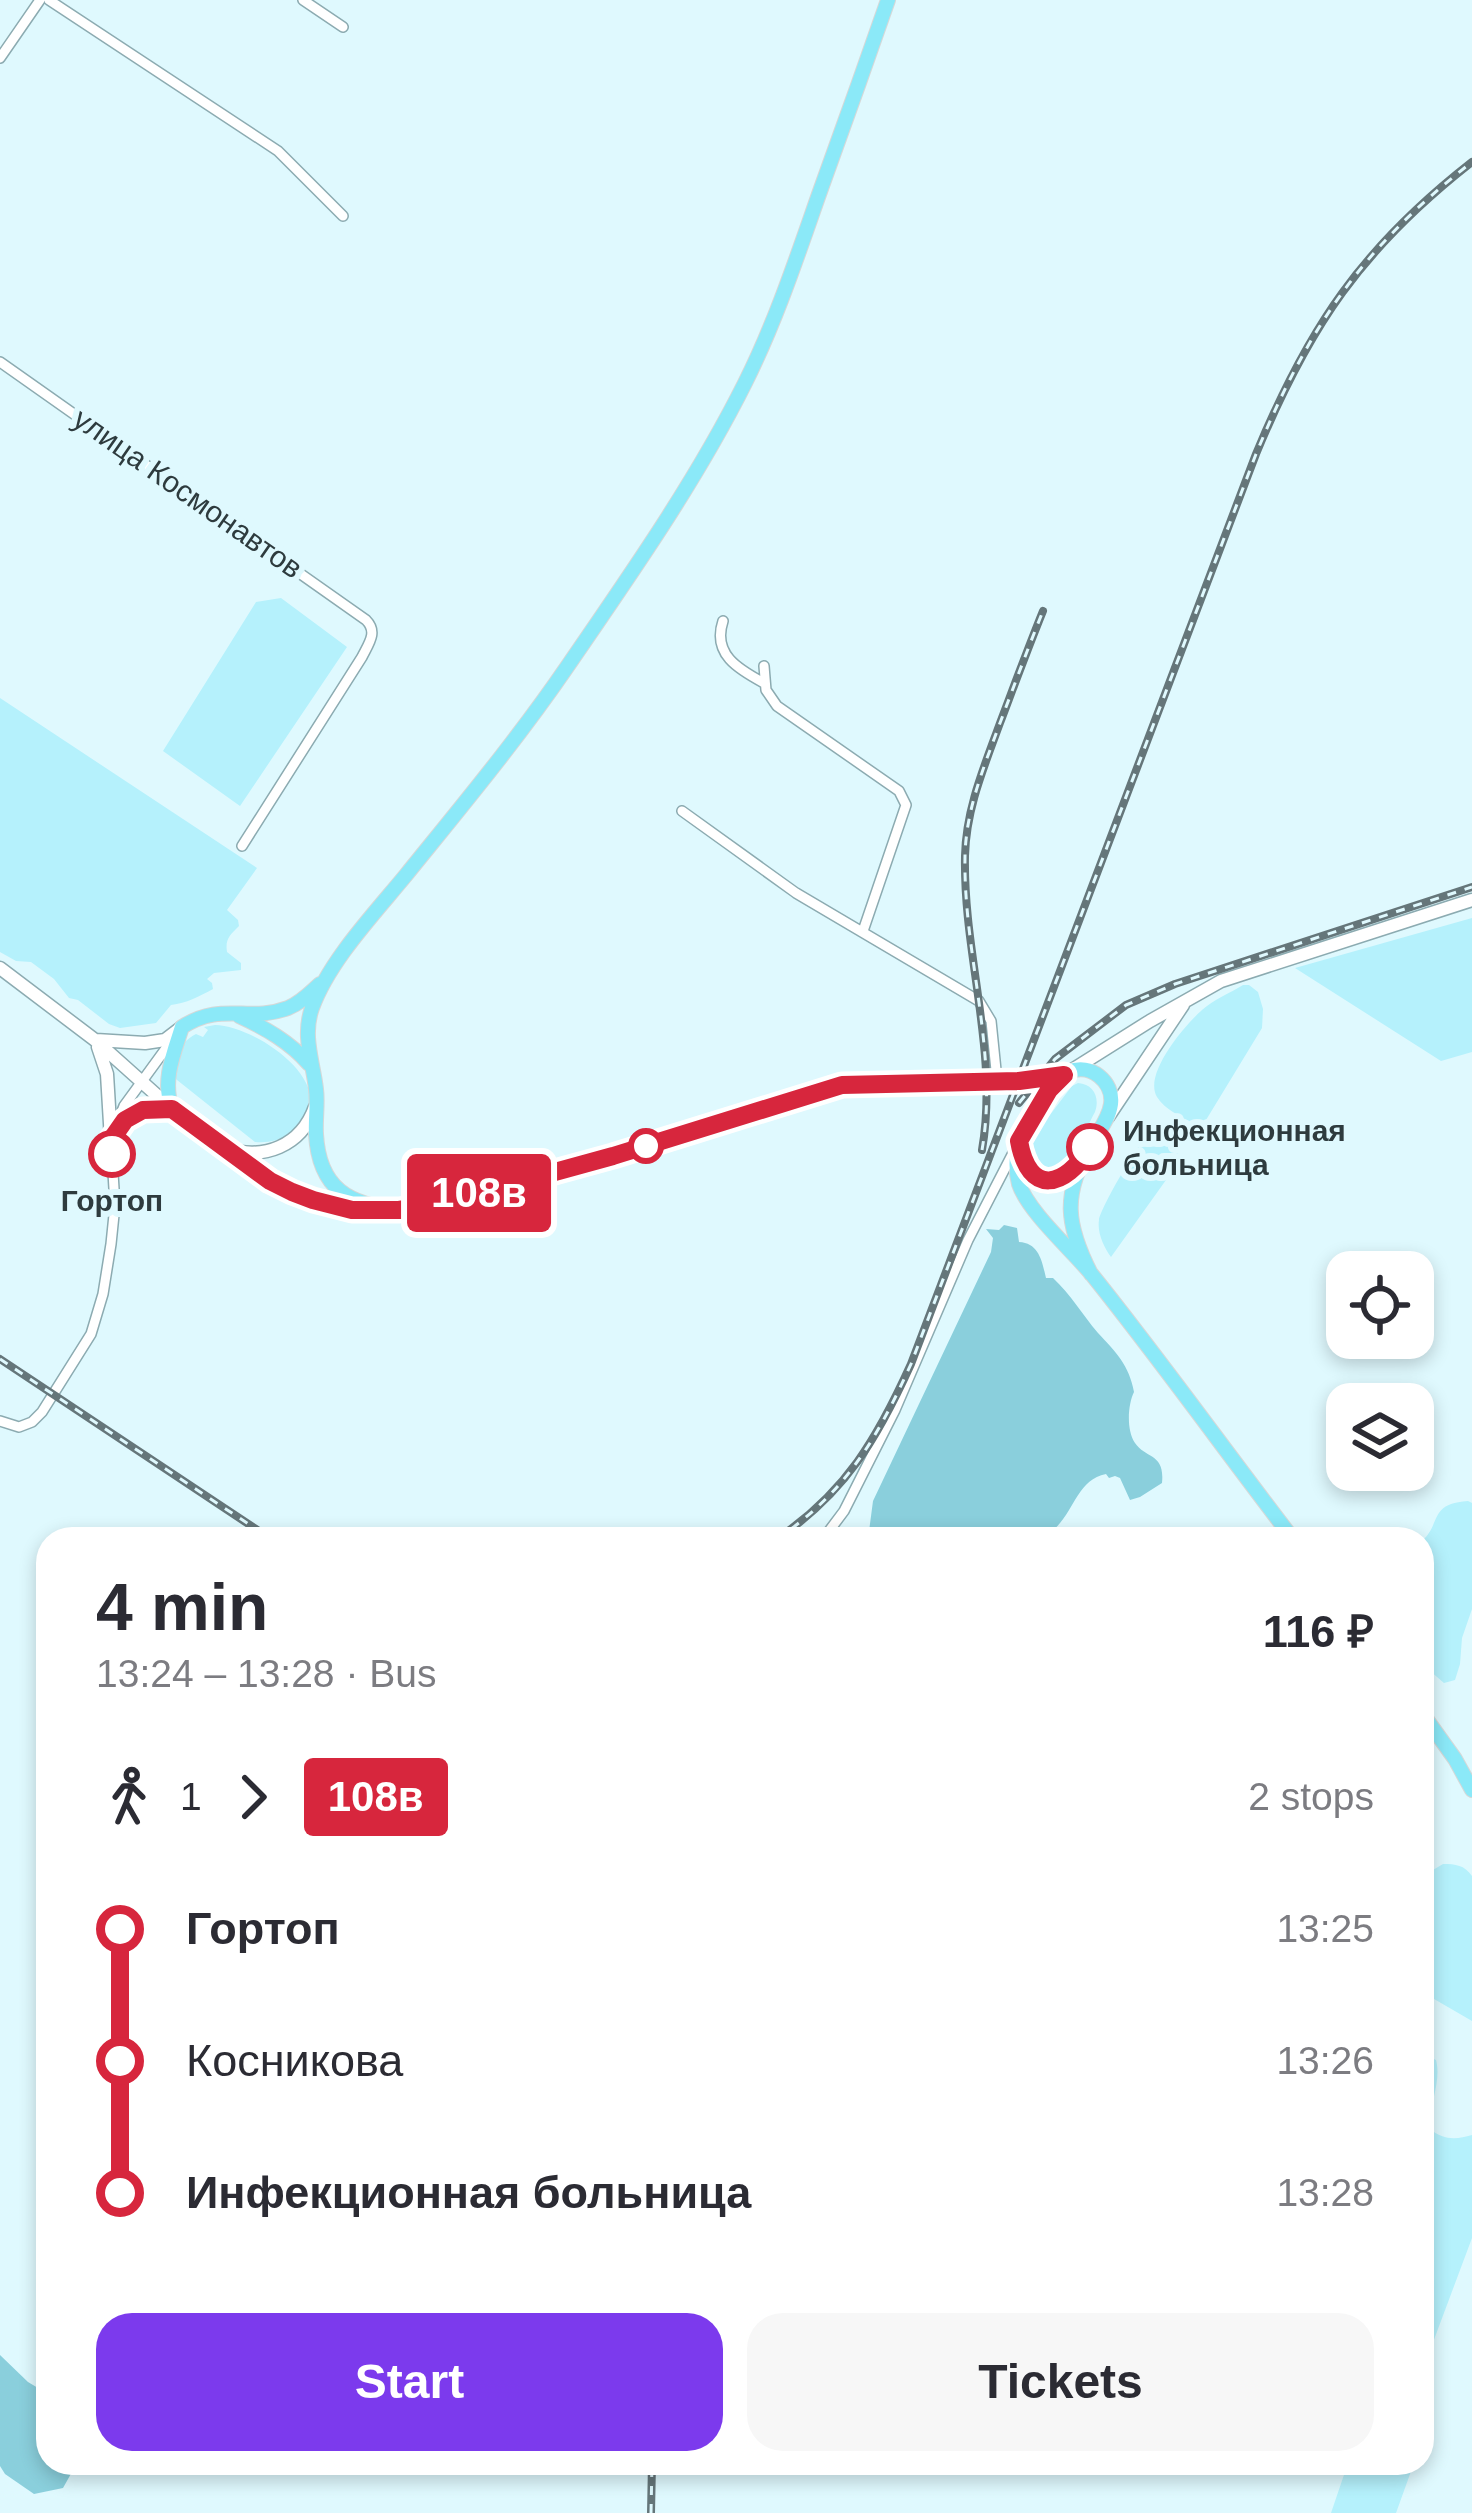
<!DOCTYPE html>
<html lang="en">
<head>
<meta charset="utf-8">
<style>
	:root { --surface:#fff; --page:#f7f7f7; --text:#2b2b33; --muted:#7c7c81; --accent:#7c3aed }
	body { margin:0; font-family:Helvetica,sans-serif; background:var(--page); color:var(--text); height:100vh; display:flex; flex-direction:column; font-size:45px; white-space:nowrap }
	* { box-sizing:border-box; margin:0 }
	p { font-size:39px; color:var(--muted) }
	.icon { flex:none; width:66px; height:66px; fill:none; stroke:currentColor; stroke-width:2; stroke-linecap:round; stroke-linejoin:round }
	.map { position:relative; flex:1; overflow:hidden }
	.details { position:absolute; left:36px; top:1527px; width:1398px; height:948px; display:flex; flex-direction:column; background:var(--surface); border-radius:36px; box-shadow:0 6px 18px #0003 }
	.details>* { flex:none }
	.badge { padding:0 24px; border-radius:9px; font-size:42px; line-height:78px }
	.buttons { position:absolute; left:1326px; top:1251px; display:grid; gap:24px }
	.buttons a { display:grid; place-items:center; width:108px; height:108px; border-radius:24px; background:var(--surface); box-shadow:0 6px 18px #0003; font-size:60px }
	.map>.badge { position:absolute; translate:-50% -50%; box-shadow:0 0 0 6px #fff }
	.legs { display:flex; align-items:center; gap:18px; height:132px; padding:0 60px; font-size:39px }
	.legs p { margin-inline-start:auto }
	.headline { display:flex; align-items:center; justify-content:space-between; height:204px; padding:0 60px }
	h1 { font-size:66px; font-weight:600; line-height:90px }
	.primary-button { display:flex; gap:24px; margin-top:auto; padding:24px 60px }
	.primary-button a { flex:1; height:138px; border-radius:36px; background:var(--accent); color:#fff; font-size:48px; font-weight:600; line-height:138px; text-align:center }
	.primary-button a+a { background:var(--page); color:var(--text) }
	ul { padding:0 60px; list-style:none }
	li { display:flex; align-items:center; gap:42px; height:132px; font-size:45px }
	li i { display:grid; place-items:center; width:18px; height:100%; margin:0 15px; background:currentColor }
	li i::after { content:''; width:30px; height:30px; margin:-15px; border:9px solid; border-radius:50%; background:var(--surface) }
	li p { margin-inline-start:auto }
	li:first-child i { background:linear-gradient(#0000 50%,currentColor 0) }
	li:last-child i { background:linear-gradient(currentColor 50%,#0000 0) }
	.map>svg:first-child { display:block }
	.green { fill:#b5f1fc }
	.water { fill:#8acfdc }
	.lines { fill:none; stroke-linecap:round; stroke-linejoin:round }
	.street-casing { stroke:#8cabb1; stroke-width:12 }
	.secondary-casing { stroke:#8cabb1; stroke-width:15 }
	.primary-casing { stroke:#d5d8d8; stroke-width:16 }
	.street { stroke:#fff; stroke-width:9 }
	.secondary { stroke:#fff; stroke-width:12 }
	.primary { stroke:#8be9f8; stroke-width:14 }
	.rail-casing { stroke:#65767a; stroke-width:8 }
	.rail { stroke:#dff9fe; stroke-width:3; stroke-dasharray:9; stroke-linecap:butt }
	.line-1-casing { stroke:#fff; stroke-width:27 }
	.line-1 { stroke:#d7263d; stroke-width:18 }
	.stop-1-dot { fill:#fff; stroke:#d7263d; stroke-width:6 }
	.labels { text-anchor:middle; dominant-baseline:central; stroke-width:12; stroke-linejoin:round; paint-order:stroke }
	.street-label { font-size:30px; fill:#2e3b3e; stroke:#dff9fe }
	.stop-label { font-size:30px; font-weight:bold; fill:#2e3b3e; stroke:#dff9fe; text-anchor:start }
</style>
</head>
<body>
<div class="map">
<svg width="1472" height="2513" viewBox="0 0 1472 2513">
	<rect width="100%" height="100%" fill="#dff9fe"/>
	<path class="green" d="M281,598L347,647L240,806L163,751L256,602Z
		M0,698L257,868L227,910L238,920L239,926C230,935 225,939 227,952L241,963V970L214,973L207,979L212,983L213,989C198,997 187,1003 171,1005L156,1023L120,1028L109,1024L78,1000L69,998L54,979L31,962L16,961L0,952Z
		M1472,918V1052L1441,1061L1295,968Z
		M1243,985H1249L1258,992L1263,1009L1262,1028L1206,1120L1195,1124C1183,1118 1164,1109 1157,1097C1143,1074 1185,1025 1202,1010C1213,1000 1230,993 1243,985Z
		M215,1025C259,1026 352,1092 290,1133C279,1141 268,1143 255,1142L172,1076C176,1058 178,1043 196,1034L203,1037L208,1030L204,1027Z
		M1078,1083C1094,1084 1100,1098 1095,1112C1081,1137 1071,1177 1036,1168L1029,1156L1034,1140L1043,1124L1072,1086Z
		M1148,1134C1160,1139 1177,1146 1181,1159L1111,1257C1104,1247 1097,1233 1099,1220C1100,1209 1139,1142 1148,1134Z
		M1468,1501L1472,1503V1609L1462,1638L1460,1664L1455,1680L1444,1683L1422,1664V1541C1442,1523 1428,1504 1468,1501Z
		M1443,1864C1456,1864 1464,1865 1472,1876V2021L1422,1992V1888L1430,1881L1433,1870Z
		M1422,2053L1436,2060C1442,2082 1428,2106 1430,2129C1443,2140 1456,2140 1472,2135V2238L1432,2345L1434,2367L1422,2395Z
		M1348,2463H1414L1396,2513H1331Z"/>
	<path class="water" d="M1004,1225L1017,1228L1019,1242C1039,1243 1042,1261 1046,1278H1053C1071,1295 1082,1314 1098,1333C1116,1352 1129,1365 1134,1392C1128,1404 1126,1430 1135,1443C1146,1459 1165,1453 1162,1483L1140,1497L1130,1500L1120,1478L1115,1476L1109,1478L1106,1474C1075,1480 1074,1517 1049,1533L1048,1539H868L873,1501L991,1252L993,1238L986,1229L999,1230Z
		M0,2355L28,2382L48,2394V2463H77L63,2488L34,2494L5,2474L0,2466Z"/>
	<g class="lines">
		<defs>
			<path id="street" d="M49,0L278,151L343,216
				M303,0L343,27
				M0,58L40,0
				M0,362L366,620C378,632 369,643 362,657L242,846
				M723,621C712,654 738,669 764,683
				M764,666L766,690L777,706L899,791L906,805L863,931
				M682,811L796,893L979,1001L991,1021L997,1080
				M118,1131C132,1111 147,1108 171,1109
				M0,1421L19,1427L32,1422L42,1412L91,1334L103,1294L111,1244L115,1205L111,1140L124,1106L175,1036
				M823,1539L844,1511L895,1410L968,1240L1014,1151"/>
			<path id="secondary" d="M0,968L95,1040L171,1108
				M96,1040L145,1043L165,1040L182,1027
				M98,1047L107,1074L111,1140
				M1072,1070L1150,1021L1221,981L1472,900
				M1108,1117L1183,1005
				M225,1148C264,1161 301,1146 315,1107
				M1021,1148L1026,1166L1041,1178L1061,1177L1079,1164"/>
			<path id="primary" d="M320,984C310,993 301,1003 288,1008C248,1023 222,1001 182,1027C173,1055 162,1081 172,1109C229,1153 291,1208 366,1210
				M239,1016C265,1028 290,1042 309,1064
				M394,1210L442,1203L613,1156L842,1085L1019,1081L1064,1075
				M399,1210C349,1205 319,1189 316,1134C315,1119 318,1104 316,1089C313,1062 302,1036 312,1008C329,961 374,914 406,875C461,807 517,740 567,667C630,575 695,483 745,383C775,323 796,260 818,197C842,131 865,66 888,0
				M1091,1274C1066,1225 1062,1194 1091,1145C1098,1132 1109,1119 1111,1104C1114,1082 1090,1062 1069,1072C1052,1080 1028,1121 1021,1139C1016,1151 1015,1170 1019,1184C1028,1212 1074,1252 1093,1276C1162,1362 1226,1452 1293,1539
				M1422,1713L1455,1759L1472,1790"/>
		</defs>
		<use href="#street" class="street-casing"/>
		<use href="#secondary" class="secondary-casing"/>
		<use href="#primary" class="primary-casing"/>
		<use href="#street" class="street"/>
		<use href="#secondary" class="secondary"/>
		<use href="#primary" class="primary"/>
		<defs>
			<path id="rail" d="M1019,1103L1055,1059L1126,1005L1175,984L1472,887
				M982,1150C999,1052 963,955 965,856C966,809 984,767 1000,723C1014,686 1028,648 1043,611
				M0,1359L271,1539
				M777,1539C846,1492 877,1439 911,1364L1256,454C1309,326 1362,248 1472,162
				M651,2513L652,2463"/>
		</defs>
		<use href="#rail" class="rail-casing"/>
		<use href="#rail" class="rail"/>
	</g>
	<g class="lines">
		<defs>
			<path id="line-1" d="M112,1154L111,1140L125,1120L143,1110L172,1109L270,1181L292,1192L313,1200L352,1210H399L442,1203L613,1156L842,1085L1019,1081L1064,1075L1049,1090L1019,1141C1029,1197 1065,1188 1090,1147"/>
		</defs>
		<use href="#line-1" class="line-1-casing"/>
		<use href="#line-1" class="line-1"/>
	</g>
	<g class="stop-1-dot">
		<circle cx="646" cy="1146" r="15"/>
		<circle cx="1090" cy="1147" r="21"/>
		<circle cx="112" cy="1154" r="21"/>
	</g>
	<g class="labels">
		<g class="street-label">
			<text transform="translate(188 493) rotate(35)">улица Космонавтов</text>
		</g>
		<g class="stop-label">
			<text x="1123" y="1130">Инфекционная<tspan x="1123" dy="34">больница</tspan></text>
			<text x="112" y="1200" text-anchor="middle">Гортоп</text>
		</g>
	</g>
</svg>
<div class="buttons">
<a><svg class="icon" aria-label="locate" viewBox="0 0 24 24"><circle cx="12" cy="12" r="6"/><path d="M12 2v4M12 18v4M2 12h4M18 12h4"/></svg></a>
<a><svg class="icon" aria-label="layers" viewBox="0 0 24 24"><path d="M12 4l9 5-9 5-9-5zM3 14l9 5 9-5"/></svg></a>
</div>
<b class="badge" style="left:479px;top:1193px;background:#d7263d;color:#fff">108в</b>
<section class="details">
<div class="headline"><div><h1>4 min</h1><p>13:24 – 13:28 · Bus</p></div><b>116 ₽</b></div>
<div class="legs"><svg class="icon" aria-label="walk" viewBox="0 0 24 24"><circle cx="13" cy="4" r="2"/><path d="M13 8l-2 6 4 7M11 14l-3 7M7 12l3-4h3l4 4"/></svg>1<svg class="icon" aria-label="forward" viewBox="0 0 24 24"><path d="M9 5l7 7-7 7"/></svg><b class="badge" style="background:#d7263d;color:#fff">108в</b><p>2 stops</p></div>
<ul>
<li><i style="color:#d7263d"></i><b>Гортоп</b><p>13:25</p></li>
<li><i style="color:#d7263d"></i><span>Косникова</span><p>13:26</p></li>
<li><i style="color:#d7263d"></i><b>Инфекционная больница</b><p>13:28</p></li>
</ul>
<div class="primary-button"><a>Start</a><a>Tickets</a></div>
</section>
</div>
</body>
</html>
